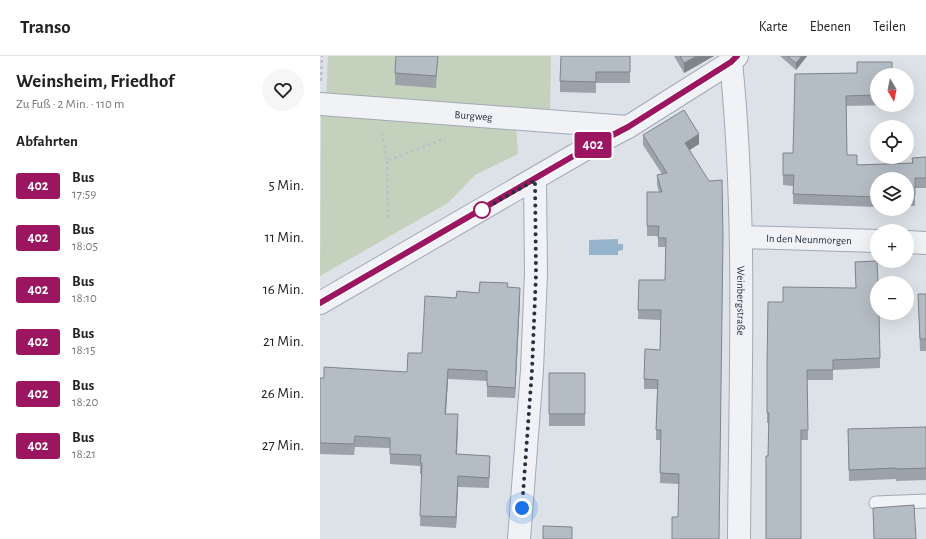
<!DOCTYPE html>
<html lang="de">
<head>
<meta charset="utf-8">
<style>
	:root { --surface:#fff; --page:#f6f6f6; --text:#222; --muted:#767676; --line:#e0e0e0 }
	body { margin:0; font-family:"Alegreya Sans",sans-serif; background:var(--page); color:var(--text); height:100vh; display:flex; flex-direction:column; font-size:15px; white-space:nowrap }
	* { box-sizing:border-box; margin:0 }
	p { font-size:13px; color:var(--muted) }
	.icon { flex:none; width:22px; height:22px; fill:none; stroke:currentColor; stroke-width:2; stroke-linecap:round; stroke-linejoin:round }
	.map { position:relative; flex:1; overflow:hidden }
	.side { display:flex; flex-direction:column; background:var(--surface); width:320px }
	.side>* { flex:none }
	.badge { padding:0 8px; border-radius:3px; font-size:14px; line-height:26px }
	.needle { width:26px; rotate:170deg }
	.controls { position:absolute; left:550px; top:12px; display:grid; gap:8px }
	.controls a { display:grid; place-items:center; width:44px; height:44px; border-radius:50%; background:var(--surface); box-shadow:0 4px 16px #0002; font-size:20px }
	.you { position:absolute; width:20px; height:20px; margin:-10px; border:3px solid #fff; border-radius:50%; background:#1a73e8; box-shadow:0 0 0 6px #1a73e833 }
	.map>.badge { position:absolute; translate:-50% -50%; box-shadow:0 0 0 2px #fff }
	h2 { padding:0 16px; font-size:15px; line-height:36px }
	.round { display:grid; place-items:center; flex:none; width:42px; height:42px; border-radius:21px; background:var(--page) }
	.headline { display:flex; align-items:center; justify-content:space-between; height:68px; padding:0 16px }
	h1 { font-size:19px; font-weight:700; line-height:30px }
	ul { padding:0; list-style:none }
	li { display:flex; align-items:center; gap:12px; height:52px; padding:0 16px }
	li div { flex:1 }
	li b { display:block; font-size:15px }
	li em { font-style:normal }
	li .badge { min-width:44px; font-weight:700; text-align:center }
	header { display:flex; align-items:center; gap:24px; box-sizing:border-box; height:56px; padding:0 20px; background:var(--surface); border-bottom:1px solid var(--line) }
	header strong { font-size:19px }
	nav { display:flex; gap:22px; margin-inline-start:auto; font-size:14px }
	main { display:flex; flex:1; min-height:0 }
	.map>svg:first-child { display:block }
	.green { fill:#c4d2bd }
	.water { fill:#95b4cb }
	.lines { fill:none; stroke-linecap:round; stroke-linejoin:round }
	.service-casing { stroke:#a2a9b2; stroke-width:15 }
	.minor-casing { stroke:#a2a9b2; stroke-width:24 }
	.tertiary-casing { stroke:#a2a9b2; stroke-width:24 }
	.path { stroke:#bbc0c6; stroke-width:2.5; stroke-dasharray:3 3; stroke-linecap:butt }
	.service { stroke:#f0f2f6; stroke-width:13 }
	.minor { stroke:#f0f2f6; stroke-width:22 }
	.tertiary { stroke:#f0f2f6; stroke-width:22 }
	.wall { fill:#9ba2a9 }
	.shaded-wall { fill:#7e848a }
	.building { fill:#b4bcc5; stroke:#7e848a }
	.line-casing { stroke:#fff; stroke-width:9 }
	.line { stroke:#9c1561; stroke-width:6 }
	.walk { stroke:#25313f; stroke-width:4; stroke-dasharray:0 7.2 }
	.stop-dot { fill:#fff; stroke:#9c1561; stroke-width:2 }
	.labels { text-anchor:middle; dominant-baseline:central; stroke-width:3; stroke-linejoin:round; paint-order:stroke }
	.street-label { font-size:11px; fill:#25313f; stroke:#ecf1f5 }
</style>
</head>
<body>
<header>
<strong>Transo</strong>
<nav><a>Karte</a><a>Ebenen</a><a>Teilen</a></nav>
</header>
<main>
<section class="side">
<div class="headline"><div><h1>Weinsheim, Friedhof</h1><p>Zu Fuß · 2 Min. · 110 m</p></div><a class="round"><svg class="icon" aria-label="heart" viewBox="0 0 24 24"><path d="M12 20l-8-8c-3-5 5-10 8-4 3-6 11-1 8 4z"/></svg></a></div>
<h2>Abfahrten</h2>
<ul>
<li><span class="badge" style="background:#9c1561;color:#fff">402</span><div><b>Bus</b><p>17:59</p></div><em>5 Min.</em></li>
<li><span class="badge" style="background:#9c1561;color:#fff">402</span><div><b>Bus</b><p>18:05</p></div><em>11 Min.</em></li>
<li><span class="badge" style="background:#9c1561;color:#fff">402</span><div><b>Bus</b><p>18:10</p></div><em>16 Min.</em></li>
<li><span class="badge" style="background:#9c1561;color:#fff">402</span><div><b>Bus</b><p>18:15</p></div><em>21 Min.</em></li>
<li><span class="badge" style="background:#9c1561;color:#fff">402</span><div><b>Bus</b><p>18:20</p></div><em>26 Min.</em></li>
<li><span class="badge" style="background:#9c1561;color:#fff">402</span><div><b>Bus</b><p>18:21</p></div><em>27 Min.</em></li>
</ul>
</section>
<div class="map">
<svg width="606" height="483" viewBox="0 0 606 483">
	<rect width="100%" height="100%" fill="#dde2e8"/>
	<path class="green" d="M8,0H231L230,54L6,45Z
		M1,56L196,69L198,98L155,119L128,147L0,220Z"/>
	<path class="water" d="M298,183V188H303V194L298,195V199H269V184Z"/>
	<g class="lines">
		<defs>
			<path id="service" d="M556,447L606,445"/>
			<g id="minor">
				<path id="s1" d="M0,48L308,71"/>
				<path id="s2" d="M421,181L557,185"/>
				<path d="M587,186L606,187"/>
				<path d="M199,483L212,314L216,218L215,124"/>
			</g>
			<g id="tertiary">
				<path id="s3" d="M411,6C427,164 420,324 419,483"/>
				<path d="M0,247L262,95L308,71L411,6L417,0"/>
			</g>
		</defs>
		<use href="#service" class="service-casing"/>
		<use href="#minor" class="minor-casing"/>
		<use href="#tertiary" class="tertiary-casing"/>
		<path class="path" d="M1,25L2,0
			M62,77L67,105L125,82
			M67,105L68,164"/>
		<use href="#service" class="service"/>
		<use href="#minor" class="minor"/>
		<use href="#tertiary" class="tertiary"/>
	</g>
	<path class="wall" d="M118,0L116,32L75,29V17Z
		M310,0V27H276V37L240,36V25Z
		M354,0H394L364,17Z
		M460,0H487L476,14Z
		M537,17L557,19V49H572L526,50L527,99L537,109L592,107V102L606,101V132H595V150H587V123H557V151L473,148V130L463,129V119L473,97Z
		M323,79L379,88L369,94L358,461L359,428L340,427L341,384H336L337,333H324V323L340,294L341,264L318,263L319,224H345L346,191H338V180H327V136H339L337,129V119L342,118L323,89Z
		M535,206L560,302V312L513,314V324H487L488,384H481L448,400L449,367H447V308L463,246L536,232Z
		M188,231L200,242L195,342L167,341V325L128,323L126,358L138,369L137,398L170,410L169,432L138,431L136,472L100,470L102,418H100V410L70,408V392L35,391L34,399L0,398V322L87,316L102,297L136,242Z
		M598,238H606V295H600Z
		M229,317H265V370H229Z
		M606,371V424L576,425V423L529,425L528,373Z"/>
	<path class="shaded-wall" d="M377,0H394L364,17V7Z
		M482,0H487L476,14V7Z
		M379,78V88L365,97V87Z
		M200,232V242L195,342V332Z
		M128,313V323L125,368V358Z
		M138,358V369L136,409V398Z
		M138,420V431L136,472V461Z"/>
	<path class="building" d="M76,0H118L116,20L75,17Z
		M241,0H310V16H276V26L240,25Z
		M360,0H377L364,7Z
		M467,0H482L476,7Z
		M537,6H572V19H557V39L526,40L527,99H537V109L593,107L592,102L606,101V122H595V139L587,140V123H557V141L473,138L474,119H463V97H473L475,18L537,17Z
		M364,54L379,78L365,87L389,125L402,124L403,181L399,483H352V461H358L359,418L340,417L341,374H336L338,324L324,323L325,293L340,294L341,254H318L319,224H345L346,182H338L339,170H327V136H342L337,119L347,117L323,79Z
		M557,205L558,227H557V257H559L560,302L513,304V314H487L488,374H481V483H446V400H448L449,357H447V308L448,246H463V231L536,232L535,206Z
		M160,226L188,227L187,231L200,232L195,332L167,330V315L128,313L125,358H138L136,398L170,400L169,422L138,420L136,461L100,460L102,407H100L101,399L70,398V382L35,380L34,388L0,387V322H4V311L87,316L88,297H102L105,240L136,242L137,235L159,237Z
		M598,238H606V283H600Z
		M229,317H265V358H229Z
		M606,371V412L576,413V412L529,414L528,373Z
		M594,449L596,483H554L553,452Z
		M223,470L252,471V483H223Z"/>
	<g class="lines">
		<defs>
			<path id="line" d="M0,247L262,95L308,71L411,6L417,0"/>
		</defs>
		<use href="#line" class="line-casing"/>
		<use href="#line" class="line"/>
		<path class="walk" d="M162,154L215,124L216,218L212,314L202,452"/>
	</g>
	<circle class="stop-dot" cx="162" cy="154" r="8"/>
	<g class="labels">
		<g class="street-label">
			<text stroke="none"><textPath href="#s1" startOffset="154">Burgweg</textPath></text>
			<text stroke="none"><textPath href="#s2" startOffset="68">In den Neunmorgen</textPath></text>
			<text stroke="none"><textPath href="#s3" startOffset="239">Weinbergstraße</textPath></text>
		</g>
	</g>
</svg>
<div class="controls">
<a><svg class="needle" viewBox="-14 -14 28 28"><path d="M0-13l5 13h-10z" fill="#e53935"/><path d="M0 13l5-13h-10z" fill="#767676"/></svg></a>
<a><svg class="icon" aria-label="locate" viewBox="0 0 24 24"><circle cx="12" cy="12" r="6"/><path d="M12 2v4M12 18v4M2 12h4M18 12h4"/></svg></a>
<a><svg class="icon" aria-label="layers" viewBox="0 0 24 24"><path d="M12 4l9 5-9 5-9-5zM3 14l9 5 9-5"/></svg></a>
<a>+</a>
<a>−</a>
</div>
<div class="you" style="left:202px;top:452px"></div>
<b class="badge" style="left:273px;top:89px;background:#9c1561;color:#fff">402</b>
</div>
</main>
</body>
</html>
